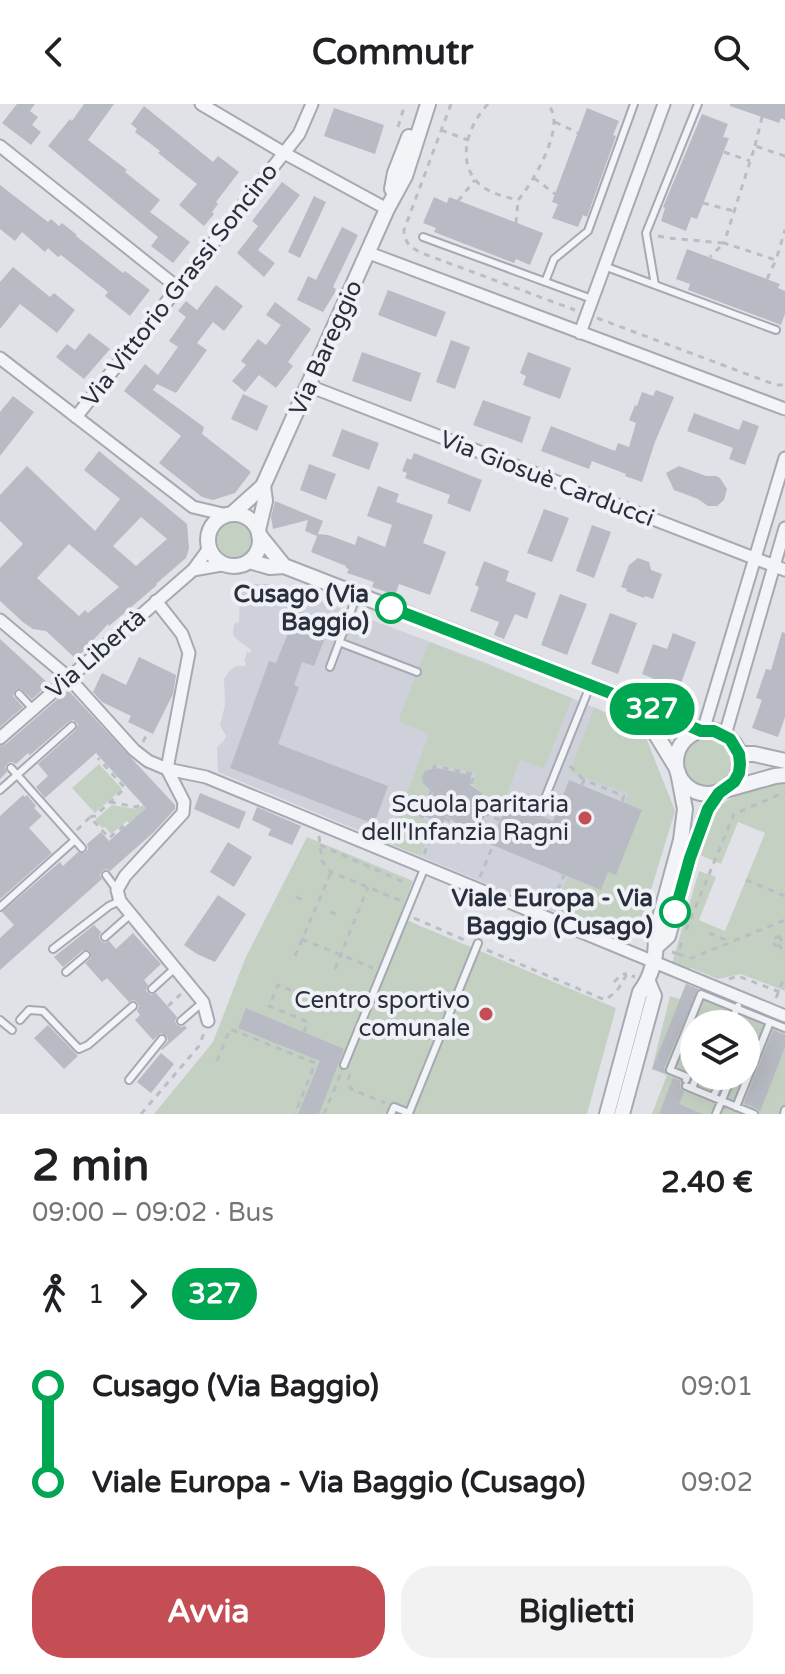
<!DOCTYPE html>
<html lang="it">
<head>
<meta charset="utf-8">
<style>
	:root { --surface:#fff; --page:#f2f2f2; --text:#202124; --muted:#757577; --accent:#c54d54 }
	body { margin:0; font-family:"Varela Round",sans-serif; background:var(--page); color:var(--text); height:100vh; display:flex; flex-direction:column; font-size:30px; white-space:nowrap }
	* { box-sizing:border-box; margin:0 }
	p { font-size:26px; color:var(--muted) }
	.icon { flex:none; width:44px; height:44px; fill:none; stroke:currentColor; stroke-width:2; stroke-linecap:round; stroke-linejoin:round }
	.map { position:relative; height:1010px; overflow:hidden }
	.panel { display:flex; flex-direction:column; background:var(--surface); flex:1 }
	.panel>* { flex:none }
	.badge { padding:0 16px; border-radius:26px; font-size:28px; line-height:52px }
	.fabs { position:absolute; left:680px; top:906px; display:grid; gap:16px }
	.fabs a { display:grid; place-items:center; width:80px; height:80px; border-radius:50%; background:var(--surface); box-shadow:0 8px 32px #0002; font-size:40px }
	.map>.badge { position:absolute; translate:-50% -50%; box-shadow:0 0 0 4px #fff }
	.legs { display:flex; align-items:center; gap:12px; height:88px; padding:0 32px; font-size:26px }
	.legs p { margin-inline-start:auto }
	.headline { display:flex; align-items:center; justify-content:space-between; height:136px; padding:0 32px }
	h1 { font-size:44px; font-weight:700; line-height:60px }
	.button { display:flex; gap:16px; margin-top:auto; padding:16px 32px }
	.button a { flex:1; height:92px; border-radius:32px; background:var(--accent); color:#fff; font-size:32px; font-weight:700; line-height:92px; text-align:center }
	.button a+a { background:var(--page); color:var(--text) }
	ul { padding:0 32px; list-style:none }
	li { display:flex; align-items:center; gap:28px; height:96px; font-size:30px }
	li i { display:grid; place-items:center; width:12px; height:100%; margin:0 10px; background:currentColor }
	li i::after { content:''; width:20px; height:20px; margin:-10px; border:6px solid; border-radius:50%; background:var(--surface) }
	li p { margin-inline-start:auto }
	li:first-child i { background:linear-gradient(#0000 50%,currentColor 0) }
	li:last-child i { background:linear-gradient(currentColor 50%,#0000 0) }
	header { display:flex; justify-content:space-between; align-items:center; height:104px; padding:0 32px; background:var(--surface); font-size:36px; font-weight:700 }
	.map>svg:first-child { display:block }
	.built { fill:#ced1da }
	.green { fill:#c4d1c2; fill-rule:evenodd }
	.building { fill:#b8bbc4; fill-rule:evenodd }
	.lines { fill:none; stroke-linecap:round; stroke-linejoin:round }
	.service-casing { stroke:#a6a9b2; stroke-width:10 }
	.minor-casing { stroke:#a6a9b2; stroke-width:15 }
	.tertiary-casing { stroke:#a6a9b2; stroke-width:18 }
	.path { stroke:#babdc3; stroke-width:3; stroke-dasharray:6 6; stroke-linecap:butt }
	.service { stroke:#f2f4f7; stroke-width:6 }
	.minor { stroke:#f2f4f7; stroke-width:11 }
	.tertiary { stroke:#f2f4f7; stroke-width:14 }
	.line-1-casing { stroke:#fff; stroke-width:18 }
	.line-1 { stroke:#00a651; stroke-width:12 }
	.stop-1-dot { fill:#fff; stroke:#00a651; stroke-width:4 }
	.poi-dot { fill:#c54d54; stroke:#eff1f6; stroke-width:3 }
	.labels { text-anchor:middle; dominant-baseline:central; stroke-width:8; stroke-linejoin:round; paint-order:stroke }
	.street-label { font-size:24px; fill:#2a2f3e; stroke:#eff1f6 }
	.stop-label { font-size:24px; font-weight:bold; fill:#2a2f3e; stroke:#eff1f6; text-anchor:end }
	.poi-label { font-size:24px; fill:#2a2f3e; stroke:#eff1f6; text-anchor:end }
</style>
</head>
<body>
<header><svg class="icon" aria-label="back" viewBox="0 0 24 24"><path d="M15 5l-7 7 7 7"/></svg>Commutr<svg class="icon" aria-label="search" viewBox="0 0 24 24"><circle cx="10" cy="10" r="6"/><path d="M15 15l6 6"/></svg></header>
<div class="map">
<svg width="785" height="1010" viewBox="0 0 785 1010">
	<rect width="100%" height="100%" fill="#e0e2e8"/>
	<path class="built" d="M254,480H268L283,483L484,558L607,609L634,623L646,634L675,707L637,831L622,836L218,668L217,643L223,638L226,632L220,621L225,601L224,575L230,566L236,562H245L246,558L244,557L247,548L250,549L251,546L234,533L233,529L234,520L239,518L240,487L246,482Z"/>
	<path class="green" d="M217 435a18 18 0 1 1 36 0a18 18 0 1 1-36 0Z
		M429,538L572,594L544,665L520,656L498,713L484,707C488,695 484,687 473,682L476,669L432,660L431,665C419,669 422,678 429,686L419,713L434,720L420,752L388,739L429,630L398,617Z
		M594,603L634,623L646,634L675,707L637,831L622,836L556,809L560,800L557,798L568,773L601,786L608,768L616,771L642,707L625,699L628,690L570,668Z
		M684 658a24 24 0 1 1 48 0a24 24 0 1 1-48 0Z
		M99,660L122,685L95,709L72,684Z
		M775,677H785V887L741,870L718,875L691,864L687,867L672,859L699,767L716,773L699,816L725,827L765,729L738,718L721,760L698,750C702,738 705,725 710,714C720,694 755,683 775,677Z
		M112,701L136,705L143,701L146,704L129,719L127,717L111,730L105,723L102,724L95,716Z
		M307,733L413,777L399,813L616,904L587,1010H154L213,938L245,855Z
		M686,880L785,920V1010H652L667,971L652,965L670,892L680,895ZM694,920H746V972H694Z"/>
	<path class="building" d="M17,0H35L30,7L38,13L32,21L41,28L31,41L2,19Z
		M84,0H114L88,36L127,66L125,68L160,96L150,108L190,138L173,159L151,142L158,133L48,42L70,15L72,17Z
		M730,0H785V16L781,14L779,19L730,2Z
		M144,2L213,58L218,52L239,68L216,98L218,100L212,108L214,110L204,122L179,101L197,80L158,49L160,47L135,28L137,25L131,20Z
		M334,4L384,21L375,50L324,32Z
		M587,4L619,17L613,31L616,32L587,113L583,111L578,123L552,114L558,100L552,98Z
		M702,10L728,20L723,33L729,34L697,115L691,113L686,127L661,117L665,104L663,103Z
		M282,78L300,91L258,146L275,159L264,173L237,149L258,122L252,117Z
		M0,81L48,118L51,115L59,122L62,119L77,131L76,132L123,169L125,167L150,186L130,212L105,192L108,188L61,151L58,153L48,144L45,148L22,128L15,137L0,125Z
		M314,92L326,98L300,154L288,148Z
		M434,93L447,99L449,93L543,129L530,161L516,155L514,159L434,128L436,124L423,119Z
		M342,123L358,131L333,183L336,185L334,190L323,208L297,196L308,172L316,176Z
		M687,145L780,180L778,184L785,187V210L781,221L688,186L690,180L676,175Z
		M13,163L50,193L54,189L75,206L57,229L20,200L0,225V178Z
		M216,181L243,202L224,227L213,218L197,239L207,246L176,289L157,280L153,286L204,323L202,330L251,368L235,389L213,396L202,393L159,359L181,332L124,287L145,260L158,271L178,243L169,237L186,213L178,207L186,197L197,206Z
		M388,186L446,208L436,233L378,211Z
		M275,198L311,225L288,258L293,262L276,284L259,271L245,288L232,277L246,261L241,257L258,235L266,241L281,221L266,211Z
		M89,229L110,245L84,275L56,253L67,240L75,246Z
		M451,236L470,243L455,285L436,278Z
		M362,248L421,269L411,298L352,277Z
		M528,248L571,264L560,295L523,281L526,272L520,269Z
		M656,286L674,293L655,338L642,378L625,372L626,370L592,357L589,365L541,347L551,322L615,347L618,339L629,343L636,319L629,316L635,301L637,302L642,288L653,292Z
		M243,290L268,302L257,327L231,315Z
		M13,292L34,308L0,352V308Z
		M483,296L531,313L522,339L473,321Z
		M694,309L739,326L743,316L759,322L745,361L729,355L733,344L687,327Z
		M342,325L379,339L369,366L332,352Z
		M99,347L187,420L189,444L186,454L156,480L157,481L109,522L108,520L76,555L46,527L33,525L24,519L0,497V464L23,440L0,417V391L27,362L95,427L120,395L84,366ZM141,413L167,435L136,462L113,442ZM69,440L119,483L88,509L85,506L79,512L37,474Z
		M414,349L482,376L470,408L447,399L450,391L405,374L407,369L402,367L407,354L411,356Z
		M309,360L336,370L326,396L300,386Z
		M679,362L706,372H716L720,374L727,385L724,396L717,402H708L698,395L674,386L666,369Z
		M378,382L399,390L396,398L433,411L423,439L446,448L430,491L399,480L395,491L372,483L374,478L347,469L349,465L346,464V462L311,448L318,430L328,431L355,441L358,432L385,443L392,421L367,412Z
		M275,397L323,417L317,432L305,427L308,416L273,425L271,413Z
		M544,405L569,414L552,458L527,449Z
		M592,421L611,428L594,474L576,467Z
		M638,454L649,458L651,466L662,470L653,495L645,492L644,494L626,487L627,485L621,483L629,461Z
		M484,457L509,467L506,477L536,489L527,515L515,510L504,535L494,531L499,518L470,507L479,483L475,481Z
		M560,490L587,500L567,551L541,541Z
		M290,503L331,518L314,562L302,558L294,581L299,583L278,640L388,682L374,720L230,664L269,557L276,559L290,524L283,522Z
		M610,509L637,519L618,570L591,560Z
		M782,528L785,529V613L778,633L752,624L762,596L756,594L766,565L771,566Z
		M673,529L696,538L679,585L642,570L653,540L667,545Z
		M0,535L49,580L32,595L21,585H16L13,592L23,603L0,623Z
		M139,553L176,571L173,590L153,630L128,618L131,612L102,598L93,588L102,569L126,581Z
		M68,586L175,701V705L154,728L110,767L106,765L102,767L100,771L102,775L0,866V834L14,821L2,808L60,758L63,762L78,748L85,749L88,745L87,740L101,728L109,737L146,704L96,649L45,694L36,683L48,672L38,660L76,626L78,620L73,616L68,618L30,651L28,649L16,660L12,658L8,659L5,663L7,668L0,675V642L6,640Z
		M436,664L471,671L470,681L482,689L488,708L473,730L446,712L443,720L424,712L433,689L423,679L422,673L425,667Z
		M569,676L642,706L616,771L608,768L601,786L490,740L508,698L553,717Z
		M200,689L246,708L239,725L194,705Z
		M23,691L25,693L27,691L36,702L34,704L42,712L29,724L52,749L0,795V712Z
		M257,703L301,722L292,741L268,731L271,725L252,716Z
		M228,738L252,753L234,783L210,768Z
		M218,791L246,810L215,858L197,850L184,841Z
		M94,821L101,828L99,833L101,837L105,839L109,837L116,845L133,829L161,860L144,876L148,881L146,887L151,891L156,889L177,913L175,917L177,921L181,923L185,922L187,924L162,946L161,945L168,937L167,932L161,929L153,936L135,916L140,911L137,907L139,902L137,898L133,896L129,898L107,874L102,878L85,859L91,854L90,847L83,846L63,863L54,853Z
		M686,880L698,885L664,964L666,970L652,965Z
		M246,904L344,945L319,1010H298L320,957L238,924Z
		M48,921L78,952L64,965L34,934Z
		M773,926L785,931V943L760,1008L757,1005L744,999Z
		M161,949L174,960L151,989L137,978Z
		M673,974L680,977V984L684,988L679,1000L702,1010H659Z"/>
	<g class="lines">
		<defs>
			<path id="service" d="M423,133L592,195
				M604,162L776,226
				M545,178L554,155L588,127L634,0
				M655,181L646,129L698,0
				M339,538L417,568
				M330,563L357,491
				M19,590L33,605
				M11,664L82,744
				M0,686L72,622
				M545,694L590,582
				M106,771L117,786
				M0,803L75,736
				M105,833L131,810
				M53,845L109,802L120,797
				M66,868L86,851
				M152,885L175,864
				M0,916L12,926
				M20,916L29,906L43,907L79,945L88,941L133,902
				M181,917L203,898
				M730,920L738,902
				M344,961L424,765
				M129,976L162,935
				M686,976L687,973L670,966L701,890L785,924
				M686,982L754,1010
				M692,984L697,972
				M713,993L719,981L713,979L716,972
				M736,1003L770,918
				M391,1010L394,1003L409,1009L478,839
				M716,1010L732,972
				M784,1010L785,1006"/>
			<path id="minor" d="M201,0L284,49L387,105
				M0,42L177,183
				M369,149L785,305
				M580,229L664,0
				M0,254L193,403L227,411
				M309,282L785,466
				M76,313L284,49L299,30L312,0
				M193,466L227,460
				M156,497L182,530L189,549L167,665
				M0,516L68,573L134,646L148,657L167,665L206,673L785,912
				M703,627L785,354
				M725,631L785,424
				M0,634L193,466L210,443
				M167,665L184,698L183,709L125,772L117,786L120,797L203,898L208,917"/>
			<path id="tertiary" d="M392,85L395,69L409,33
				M232,410L263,382L387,105L405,72L428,0
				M208 436a26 26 0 1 1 52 0a26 26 0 1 1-52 0Z
				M258,426L265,397L263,382
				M259,431L284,462
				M249,457L270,463L284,462L644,602L701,627
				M634,601L651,622L676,663
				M676 658a32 32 0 1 1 64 0a32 32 0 1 1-64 0Z
				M739,650H754L785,657
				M725,686L775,672L785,671
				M657,842L668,832L690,754L708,705L719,689
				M607,1010L640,888C651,874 658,850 655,832L681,736L685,705L678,668
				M622,1010L654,892L648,878"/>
		</defs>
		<use href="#service" class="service-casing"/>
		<use href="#minor" class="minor-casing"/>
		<use href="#tertiary" class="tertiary-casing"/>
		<path class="path" d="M451,0L404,126C404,141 414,146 427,151L575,206
			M488,0C467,22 454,62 483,83C493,90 506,93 518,96C533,79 569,18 547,0
			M555,18L578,29
			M398,23L405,0
			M441,26L468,36
			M755,42L762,13
			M724,48L750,57
			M785,52L755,42L724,139L776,156L785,126
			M534,74L555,90
			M458,97L475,76
			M703,99L734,107
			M516,119L518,96
			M658,132L667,134L724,139L710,153
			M767,175L776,156
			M597,214L776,281H785
			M143,638L148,628
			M570,662L584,676
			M433,665L434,662L474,670L471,682
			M582,681L584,676L624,692L622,698
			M431,687L421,712L442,719
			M110,698L136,703L143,700
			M483,709L500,716
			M90,713L95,712L125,684L98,654
			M445,714L474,733L484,718L478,715
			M542,714L552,718
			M77,726L90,713L109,734L127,719
			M319,732L322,757L331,768L399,796L401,799
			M320,741L408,780
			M424,750L436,720
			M480,773L493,741
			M746,776L785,792
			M296,793L303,796
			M553,797L564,771
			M330,808L338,811
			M414,814L469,838
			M686,826L734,710L785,688
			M709,829L731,838
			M779,832L782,838L776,842L772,836Z
			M302,835L373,864
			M779,840L785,852
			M487,846L605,896L617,887L627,870L635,873
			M119,848L134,835
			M672,848L678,850L682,837
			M678,850L692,854L785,816
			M295,852L331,768
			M335,865L368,783
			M140,872L155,858
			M729,875L738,872L785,890
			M614,878L622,870H627
			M776,894L785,872
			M168,902L181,890
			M304,928L308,918L269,902L278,881L336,905
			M217,957L230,925L315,959L295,1010
			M350,970L348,976L351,985L385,999
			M141,1010L199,942L204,929
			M324,1010L341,969"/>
		<use href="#service" class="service"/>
		<use href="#minor" class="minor"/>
		<use href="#tertiary" class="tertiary"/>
	</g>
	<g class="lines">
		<defs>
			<path id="line-1" d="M391,504L644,602L701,627H714L730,635L739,650L740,660L739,669L734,678L719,689L708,705L690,754L675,808"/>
		</defs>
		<use href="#line-1" class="line-1-casing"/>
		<use href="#line-1" class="line-1"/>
	</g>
	<g class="stop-1-dot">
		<circle cx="391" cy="504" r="14"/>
		<circle cx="675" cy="808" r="14"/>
	</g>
	<g class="poi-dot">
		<circle cx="585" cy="714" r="8"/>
		<circle cx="486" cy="910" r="8"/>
	</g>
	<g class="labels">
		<g class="street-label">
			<text transform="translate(180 181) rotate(-52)">Via Vittorio Grassi Soncino</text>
			<text transform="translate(326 244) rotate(-66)">Via Bareggio</text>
			<text transform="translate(547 375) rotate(21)">Via Giosuè Carducci</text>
			<text transform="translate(96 550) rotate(-41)">Via Libertà</text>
		</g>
		<g class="stop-label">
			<text x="369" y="490">Cusago (Via<tspan x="369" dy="28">Baggio)</tspan></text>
			<text x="653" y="794">Viale Europa - Via<tspan x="653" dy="28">Baggio (Cusago)</tspan></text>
		</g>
		<g class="poi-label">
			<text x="569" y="700">Scuola paritaria<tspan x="569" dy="28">dell'Infanzia Ragni</tspan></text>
			<text x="470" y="896">Centro sportivo<tspan x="470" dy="28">comunale</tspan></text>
		</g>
	</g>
</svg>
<div class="fabs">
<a><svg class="icon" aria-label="layers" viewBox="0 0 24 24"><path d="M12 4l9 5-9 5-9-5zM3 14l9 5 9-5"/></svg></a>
</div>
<b class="badge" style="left:652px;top:605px;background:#00a651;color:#fff">327</b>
</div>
<section class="panel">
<div class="headline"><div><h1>2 min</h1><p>09:00 – 09:02 · Bus</p></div><b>2.40 €</b></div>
<div class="legs"><svg class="icon" aria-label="walk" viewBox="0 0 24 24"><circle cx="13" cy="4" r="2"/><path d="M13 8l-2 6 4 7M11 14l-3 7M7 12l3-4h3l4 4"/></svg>1<svg class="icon" aria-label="forward" viewBox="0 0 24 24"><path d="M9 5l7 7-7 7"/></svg><b class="badge" style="background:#00a651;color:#fff">327</b></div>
<ul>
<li><i style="color:#00a651"></i><b>Cusago (Via Baggio)</b><p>09:01</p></li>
<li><i style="color:#00a651"></i><b>Viale Europa - Via Baggio (Cusago)</b><p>09:02</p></li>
</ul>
<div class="button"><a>Avvia</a><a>Biglietti</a></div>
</section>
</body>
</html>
